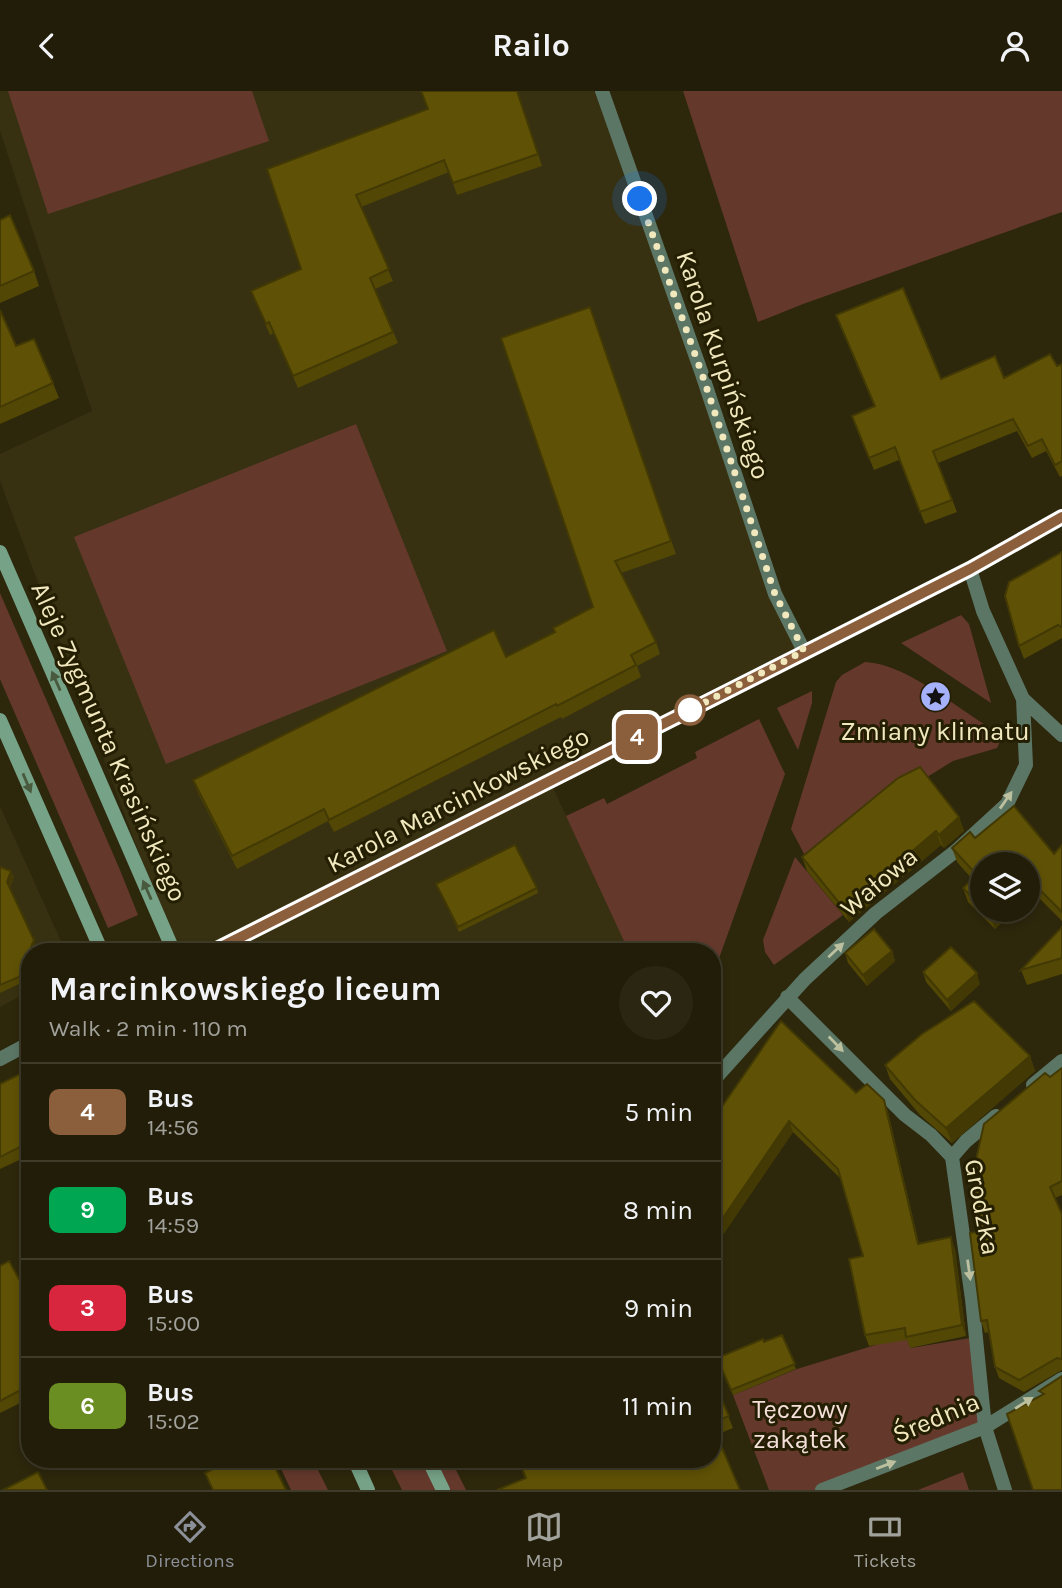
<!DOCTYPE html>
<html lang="en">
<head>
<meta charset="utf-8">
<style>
	:root { --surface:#221d09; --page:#2a2612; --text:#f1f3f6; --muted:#a2a29c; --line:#3f3b2a; --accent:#8c9099 }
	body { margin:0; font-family:Karla,sans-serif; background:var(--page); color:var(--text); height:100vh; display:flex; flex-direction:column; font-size:26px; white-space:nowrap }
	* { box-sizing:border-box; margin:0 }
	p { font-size:23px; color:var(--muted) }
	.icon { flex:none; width:38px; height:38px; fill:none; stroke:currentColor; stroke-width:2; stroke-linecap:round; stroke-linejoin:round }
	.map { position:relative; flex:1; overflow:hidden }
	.drawer { position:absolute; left:21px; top:852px; width:700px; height:525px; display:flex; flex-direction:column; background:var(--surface); border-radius:28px; box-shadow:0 4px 10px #0003,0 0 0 2px var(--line) }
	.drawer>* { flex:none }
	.badge { padding:0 14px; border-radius:10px; font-size:24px; line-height:46px }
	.tools { position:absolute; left:970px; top:761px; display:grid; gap:14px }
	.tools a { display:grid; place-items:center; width:70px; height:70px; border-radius:50%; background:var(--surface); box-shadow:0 4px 10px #0003,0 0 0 2px var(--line); font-size:35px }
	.you { position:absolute; width:35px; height:35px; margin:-18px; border:5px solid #fff; border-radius:50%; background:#1a73e8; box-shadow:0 0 0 10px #1a73e833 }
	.map>.badge { position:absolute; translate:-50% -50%; box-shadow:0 0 0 4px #fff }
	.round { display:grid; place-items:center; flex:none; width:74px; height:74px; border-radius:37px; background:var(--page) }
	.overview { display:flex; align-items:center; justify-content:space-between; height:119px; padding:0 28px }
	h1 { font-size:33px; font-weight:700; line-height:52px }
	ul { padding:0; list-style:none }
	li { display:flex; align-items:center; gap:21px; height:98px; padding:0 28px; border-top:2px solid var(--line) }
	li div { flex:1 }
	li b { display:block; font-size:26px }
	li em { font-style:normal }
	li .badge { min-width:77px; font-weight:700; text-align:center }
	header { display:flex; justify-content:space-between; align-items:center; height:91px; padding:0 28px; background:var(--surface); font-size:32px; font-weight:700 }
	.menu { display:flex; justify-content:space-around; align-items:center; height:98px; border-top:2px solid var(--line); background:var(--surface); font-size:19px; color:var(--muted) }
	.menu a { display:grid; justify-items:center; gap:4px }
	.menu .on { color:var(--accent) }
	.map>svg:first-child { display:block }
	.built { fill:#373112 }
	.green { fill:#64392c }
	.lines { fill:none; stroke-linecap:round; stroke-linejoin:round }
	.street { stroke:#5b7665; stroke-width:14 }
	.secondary { stroke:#76a287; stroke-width:14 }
	.wall { fill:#524705 }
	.shaded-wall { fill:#423904 }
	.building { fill:#5f5206; stroke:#423904; stroke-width:2 }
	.oneway { fill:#49593e }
	.oneway2 { fill:#bcc09f }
	.line-casing { stroke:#fff; stroke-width:16 }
	.line { stroke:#8b5e3c; stroke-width:10 }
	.walk { stroke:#f1e8be; stroke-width:7; stroke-dasharray:0 12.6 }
	.stop-dot { fill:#fff; stroke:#8b5e3c; stroke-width:3.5 }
	.labels { text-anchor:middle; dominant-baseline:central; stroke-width:6; stroke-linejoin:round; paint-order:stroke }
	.street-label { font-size:26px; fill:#f1e8be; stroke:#241e03 }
	.poi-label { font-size:26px; fill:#f1e8be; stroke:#241e03 }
	.park-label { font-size:26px; fill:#f4dfd9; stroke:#241e03 }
</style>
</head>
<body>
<header><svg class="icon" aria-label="back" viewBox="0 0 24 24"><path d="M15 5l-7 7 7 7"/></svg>Railo<svg class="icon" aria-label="person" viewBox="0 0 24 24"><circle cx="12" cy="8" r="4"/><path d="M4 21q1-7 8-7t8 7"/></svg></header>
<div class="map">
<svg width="1062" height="1399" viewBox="0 0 1062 1399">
	<rect width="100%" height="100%" fill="#2d270c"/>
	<path class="built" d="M0,0H602L804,560L550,690L629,861H176L0,390V363L92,320L0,40Z
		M0,715L66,861H30V900L0,916Z"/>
	<path class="green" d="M8,0H252L269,50L48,123Z
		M683,0H1062V121L803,213L758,231Z
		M356,333L447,560L166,673L74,446Z
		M0,502L120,779L138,824L108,837L0,588Z
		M961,524L969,533L991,612L901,552Z
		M865,571C910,573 962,623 1003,644L997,657L953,670L903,701L811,776L791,738L836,591L842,584Z
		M812,600V612L798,659L777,617Z
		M759,628L785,683L712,887V861H629L566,725L604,707L607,713L697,667L695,661Z
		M795,766L843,824L774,874L765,861L763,849Z
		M908,1244L911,1257L976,1246L985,1336L822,1399H769L733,1304L797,1278Z
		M277,1369H313L328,1399H291Z
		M387,1369H451L466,1399H402Z
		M963,1381L969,1399H918Z"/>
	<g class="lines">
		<path class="street" d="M602,0L702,283L775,503L804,560
			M1023,608L1062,644
			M787,906L905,1024L931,1044L952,1066L972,1208L985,1336L1005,1399
			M0,968L30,952
			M712,991L805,888L876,822L957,759L1007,713L1026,674L1023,608L983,520L970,478
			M1033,994L1062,970
			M952,1066L966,1050L996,1025
			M822,1399L985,1336L1062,1288"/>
		<path class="secondary" d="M0,461L174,861
			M0,629L102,861
			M211,861L970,478L1062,426
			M354,1368L368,1399
			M428,1368L443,1399"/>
	</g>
	<path class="wall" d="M517,0L542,75L457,104L449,81L361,116L393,190L375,198L398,252L298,297L274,242L270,244L251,200L301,178L267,78Z
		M0,129L34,180L39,195L0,212Z
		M590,216L676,463L621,482L656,551L660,563L637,575L641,586L562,628L561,626L334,741L328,730L237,778L198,702L193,689L506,566L554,542L593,516Z
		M0,219L16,255L53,292L59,307L0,333Z
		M836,224L941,288L1004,287L1057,275L1062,273V385L1060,386L1046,360L1032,367L1017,340L938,372L957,421L925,433L899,369L874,379L852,325L874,315Z
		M1062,461V547L1024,568L1019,555Z
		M959,726L964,740L944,757L941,754L849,831L807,780L802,766Z
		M975,747L1054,763L1062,754V830L1033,801L1027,807V774H982V819H1015L995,838L968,811L963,797L972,788L957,771L952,757Z
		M0,776L14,786L10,796L36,856L30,861V871L21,892L0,902Z
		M436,793L537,797L538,802L459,841Z
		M1062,836V883L1027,894L1021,879Z
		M892,860L895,870L867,895L848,872L845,862Z
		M923,881L980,893L951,920L926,891Z
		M1030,965L1035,980L952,1052L920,1024L890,988L885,974Z
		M1062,977V1104L1055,1107L1062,1123V1279L1024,1301L999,1287L995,1276L989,1241L985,1242L981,1230L977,1141L1050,986Z
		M30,978V1064L0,1078V993Z
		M856,1002L884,1009L888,1021L919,1153L955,1158L966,1245L910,1257L907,1249L869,1255L865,1244L863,1165L841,1088L793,1041L718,1151L712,1147V1030Z
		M0,1175L30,1208V1307L0,1322Z
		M782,1244L796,1278L733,1304L717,1267Z
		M717,1298L733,1337L716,1344L740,1399H497L525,1387L517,1368H712V1300Z"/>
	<path class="shaded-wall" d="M959,726L964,740L944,757L939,744Z
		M936,740L941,754L849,831L844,818Z
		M11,780L14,786L9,797L7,791Z
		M1028,787L1033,801L1027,807V788Z
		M995,819H1015L995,838L990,824Z
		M34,849L36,856L34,861H30V871L21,892L19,886Z
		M892,860L895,870L867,895L863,884Z
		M977,882L980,893L951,920L947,909Z
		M1030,965L1035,980L952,1052L946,1037Z
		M884,1009L888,1021L922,1165L918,1153Z
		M789,1030L793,1041L718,1151L714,1140Z
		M951,1146L955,1158L966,1245L962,1234Z"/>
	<path class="building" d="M421,0H517L538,63L453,92L444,69L356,104L389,178L370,187L393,241L293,285L269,231L266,233L251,200L301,178L267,78L428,18Z
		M10,124L34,180L0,195V129Z
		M903,197L941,288L995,265L1004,287L1050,263L1057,275L1062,273V370L1055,374L1042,348L1028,355L1013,328L933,360L952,409L920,421L895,356L869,367L852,325L875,315L836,224Z
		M590,216L671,450L615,470L656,551L631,564L636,574L557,615L556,613L329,729L324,718L232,765L193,689L494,539L506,566L555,541L553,537L593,516L501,247Z
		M0,219L16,255L34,248L53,292L0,316Z
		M1062,461V536L1058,534L1019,555L1005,505L1009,491Z
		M920,676L959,726L939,744L936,740L844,818L802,766L898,687Z
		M1014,715L1054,763L1062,754V821L1028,787L1027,788V774H982V816L963,797L977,784L952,757L970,741L975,747Z
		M515,754L537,797L458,836L436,793Z
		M0,776L11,780L7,791L34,849L19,886L0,894Z
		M985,819H995L990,824Z
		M1062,836V867L1021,879Z
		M874,838L892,860L863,884L845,862Z
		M951,856L977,882L947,909L923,881Z
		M974,910L1030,965L946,1037L915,1009L885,974L922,943Z
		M781,930L856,1002L867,993L884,1009L918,1153L951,1146L962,1234L906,1246L905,1237L865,1244L849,1168L863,1165L838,1078L789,1030L714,1140L712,1139V1030Z
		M1062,977V1090L1050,1096L1062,1123V1268L1057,1267L1019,1289L995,1276L987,1229L981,1230L970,1142L977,1141L975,1073L984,1033L1045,982L1050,986Z
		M30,978V1051L0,1066V993Z
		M9,1170L30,1208V1298L28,1295L0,1310V1175Z
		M782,1244L795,1273L731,1299L717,1267L763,1248L764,1251Z
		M1062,1285V1399H1033L1007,1323L1044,1303L1039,1300Z
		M717,1298L729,1325L712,1332V1300Z
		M712,1333L740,1399H497L526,1387L518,1368H712Z
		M233,1368H271L286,1399H213L205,1382Z
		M38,1381L47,1399H3Z"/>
	<defs><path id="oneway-solid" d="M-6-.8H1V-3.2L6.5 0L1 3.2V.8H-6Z" transform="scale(1.75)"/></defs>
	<g class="oneway">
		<use href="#oneway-solid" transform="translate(56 590) rotate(-114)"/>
		<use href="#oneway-solid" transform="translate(27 692) rotate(67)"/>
		<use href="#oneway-solid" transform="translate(147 799) rotate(-114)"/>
	</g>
	<g class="oneway2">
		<use href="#oneway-solid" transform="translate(1006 709) rotate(-55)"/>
		<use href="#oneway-solid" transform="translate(836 859) rotate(-43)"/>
		<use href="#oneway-solid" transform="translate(836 953) rotate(46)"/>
		<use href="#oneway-solid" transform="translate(969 1179) rotate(82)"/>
		<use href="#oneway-solid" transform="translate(1024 1312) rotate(-32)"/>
		<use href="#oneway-solid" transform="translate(886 1374) rotate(-21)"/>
	</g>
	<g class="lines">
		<defs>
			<path id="line" d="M211,861L970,478L1062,426"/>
		</defs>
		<use href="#line" class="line-casing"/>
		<use href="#line" class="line"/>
		<path class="walk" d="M640,108L702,283L775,503L804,560L690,619"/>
	</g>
	<defs>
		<symbol id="sight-disc" viewBox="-11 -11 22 22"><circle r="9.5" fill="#a6b1fc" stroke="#241e03"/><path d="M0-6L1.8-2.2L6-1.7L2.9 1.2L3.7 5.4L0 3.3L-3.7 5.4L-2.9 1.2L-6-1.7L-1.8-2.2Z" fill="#111"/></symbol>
	</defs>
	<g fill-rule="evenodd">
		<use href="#sight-disc" x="918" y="588" width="35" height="35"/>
	</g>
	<circle class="stop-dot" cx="690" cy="619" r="14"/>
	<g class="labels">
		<g class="street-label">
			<text transform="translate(723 274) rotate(71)">Karola Kurpińskiego</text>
			<text transform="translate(109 651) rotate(66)">Aleje Zygmunta Krasińskiego</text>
			<text transform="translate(458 709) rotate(-27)">Karola Marcinkowskiego</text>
			<text transform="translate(879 791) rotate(-40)">Wałowa</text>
			<text transform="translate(982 1116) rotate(79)">Grodzka</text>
			<text transform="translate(936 1327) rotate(-23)">Średnia</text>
		</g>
		<g class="poi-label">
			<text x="935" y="640">Zmiany klimatu</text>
		</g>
		<g class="park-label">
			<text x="800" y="1318">Tęczowy<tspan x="800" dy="30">zakątek</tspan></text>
		</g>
	</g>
</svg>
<div class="tools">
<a><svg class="icon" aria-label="layers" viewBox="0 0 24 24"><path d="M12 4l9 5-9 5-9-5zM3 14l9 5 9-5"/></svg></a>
</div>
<div class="you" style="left:640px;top:108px"></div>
<b class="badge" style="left:637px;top:646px;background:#8b5e3c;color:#fff">4</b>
<section class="drawer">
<div class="overview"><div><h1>Marcinkowskiego liceum</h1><p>Walk · 2 min · 110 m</p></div><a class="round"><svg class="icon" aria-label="heart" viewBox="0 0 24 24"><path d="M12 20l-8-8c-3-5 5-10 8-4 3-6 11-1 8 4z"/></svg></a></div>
<ul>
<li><span class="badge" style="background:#8b5e3c;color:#fff">4</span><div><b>Bus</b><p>14:56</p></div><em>5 min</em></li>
<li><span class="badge" style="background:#00a651;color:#fff">9</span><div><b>Bus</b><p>14:59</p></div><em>8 min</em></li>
<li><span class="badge" style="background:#d7263d;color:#fff">3</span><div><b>Bus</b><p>15:00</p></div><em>9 min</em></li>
<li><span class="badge" style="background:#6b8e23;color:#fff">6</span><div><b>Bus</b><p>15:02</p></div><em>11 min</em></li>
</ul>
</section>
</div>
<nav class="menu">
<a class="on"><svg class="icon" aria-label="directions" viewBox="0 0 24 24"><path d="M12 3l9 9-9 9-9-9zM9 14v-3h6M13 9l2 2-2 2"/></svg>Directions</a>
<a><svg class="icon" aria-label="map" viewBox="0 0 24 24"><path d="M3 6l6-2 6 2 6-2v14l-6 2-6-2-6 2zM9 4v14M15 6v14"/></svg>Map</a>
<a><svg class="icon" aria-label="tickets" viewBox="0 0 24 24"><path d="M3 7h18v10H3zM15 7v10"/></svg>Tickets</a>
</nav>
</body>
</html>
